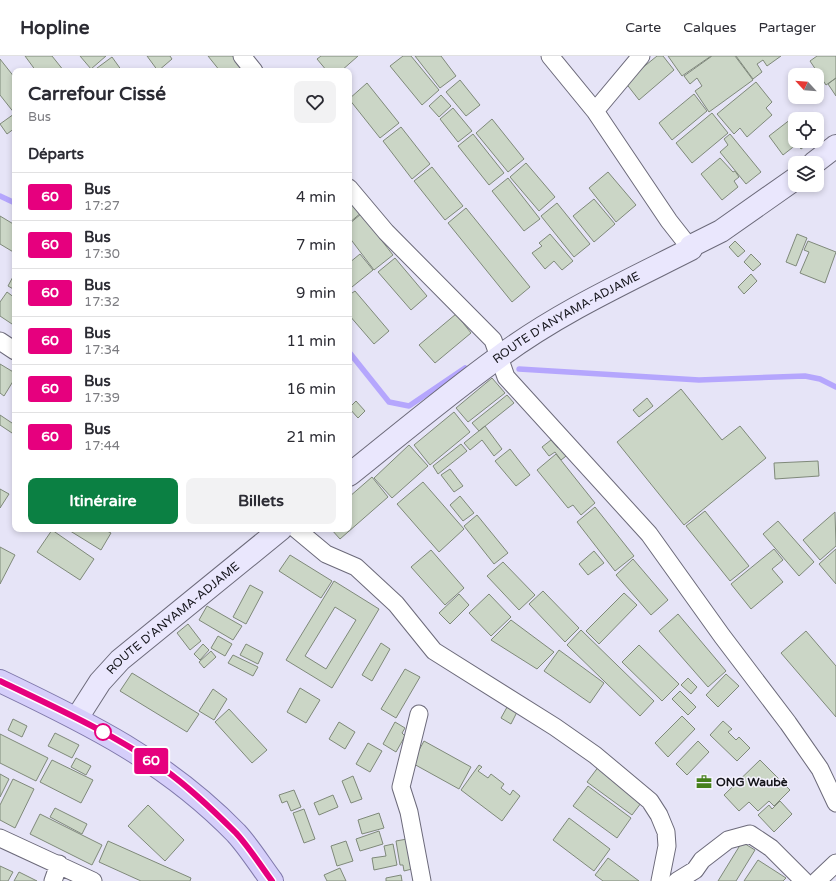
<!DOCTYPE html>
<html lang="fr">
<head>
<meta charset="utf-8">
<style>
	:root { --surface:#fff; --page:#f2f2f3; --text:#2b2b33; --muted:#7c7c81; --line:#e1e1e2; --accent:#0b8043 }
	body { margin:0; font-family:"Varela Round",sans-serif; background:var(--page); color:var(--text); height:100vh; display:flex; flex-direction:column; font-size:15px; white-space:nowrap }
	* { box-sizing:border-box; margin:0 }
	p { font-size:13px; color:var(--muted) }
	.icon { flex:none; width:22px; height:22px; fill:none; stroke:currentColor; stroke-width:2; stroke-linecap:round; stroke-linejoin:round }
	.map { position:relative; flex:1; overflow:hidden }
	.side { position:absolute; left:12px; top:12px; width:340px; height:464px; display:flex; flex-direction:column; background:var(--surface); border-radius:8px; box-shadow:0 2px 6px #0003 }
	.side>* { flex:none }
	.badge { padding:0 8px; border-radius:3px; font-size:14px; line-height:26px }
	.needle { width:26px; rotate:296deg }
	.buttons { position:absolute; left:788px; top:12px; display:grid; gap:8px }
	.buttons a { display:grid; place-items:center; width:36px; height:36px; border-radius:8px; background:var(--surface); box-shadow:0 2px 6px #0003; font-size:20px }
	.map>.badge { position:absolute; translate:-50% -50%; box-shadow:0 0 0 2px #fff }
	h2 { padding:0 16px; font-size:15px; line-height:36px }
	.round { display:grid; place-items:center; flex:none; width:42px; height:42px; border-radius:8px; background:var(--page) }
	.headline { display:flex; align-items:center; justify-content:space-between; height:68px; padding:0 16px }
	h1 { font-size:19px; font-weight:800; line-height:30px }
	.primary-button { display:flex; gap:8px; margin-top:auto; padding:8px 16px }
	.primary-button a { flex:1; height:46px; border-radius:8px; background:var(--accent); color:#fff; font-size:16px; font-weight:800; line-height:46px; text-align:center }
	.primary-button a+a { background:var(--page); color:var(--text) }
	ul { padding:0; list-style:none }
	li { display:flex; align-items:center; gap:12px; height:48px; padding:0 16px; border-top:1px solid var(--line) }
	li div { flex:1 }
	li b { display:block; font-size:15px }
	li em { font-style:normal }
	li .badge { min-width:44px; font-weight:700; text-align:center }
	header { display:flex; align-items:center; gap:24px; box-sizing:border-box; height:56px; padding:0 20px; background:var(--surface); border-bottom:1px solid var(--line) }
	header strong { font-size:19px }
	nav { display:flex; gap:22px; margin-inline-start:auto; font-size:14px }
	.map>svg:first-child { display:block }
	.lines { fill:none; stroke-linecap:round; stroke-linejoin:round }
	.stream { stroke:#b5a6fd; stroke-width:5.5 }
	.building { fill:#cbd6c6; stroke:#7f897a; fill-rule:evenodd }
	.street-casing { stroke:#6c6a7a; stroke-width:19 }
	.secondary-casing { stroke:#6c6a7a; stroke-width:24 }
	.primary-casing { stroke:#7f78aa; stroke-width:24 }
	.street { stroke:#fff; stroke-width:17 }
	.secondary { stroke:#eae7fd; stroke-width:22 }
	.primary { stroke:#d5cefa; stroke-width:22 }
	.line-casing { stroke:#fff; stroke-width:9 }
	.line { stroke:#e6007e; stroke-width:6 }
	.stop-dot { fill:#fff; stroke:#e6007e; stroke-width:2 }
	.labels { text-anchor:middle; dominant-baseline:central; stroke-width:3; stroke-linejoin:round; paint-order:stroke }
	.street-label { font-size:12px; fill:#14141a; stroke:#f4f2fe }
	.poi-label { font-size:12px; font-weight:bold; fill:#14141a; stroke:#f4f2fe; text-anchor:start }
</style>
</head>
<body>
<header>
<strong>Hopline</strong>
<nav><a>Carte</a><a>Calques</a><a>Partager</a></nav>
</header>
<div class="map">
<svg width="836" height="825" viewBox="0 0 836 825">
	<rect width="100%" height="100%" fill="#e6e4f7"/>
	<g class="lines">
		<path class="stream" d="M0,140L15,147
			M349,296L389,346L409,350L465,312
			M519,313L699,324L805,320L820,323L836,331"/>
	</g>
	<path class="building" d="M25,0H52L64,15H36Z
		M80,0H106L91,13Z
		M147,0H170L172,3L158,15Z
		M208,0H233L241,13L243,12L245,15H220Z
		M321,0H358L341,15H327L317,3Z
		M403,0H411L439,34L422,49L390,10Z
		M415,0H441L456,20L440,32Z
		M657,0H663L674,14L639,44L625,26Z
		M668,0H711L682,20Z
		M712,0H735L753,24L709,56L695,35L702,30L697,22L690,28L684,20Z
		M736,0H781L767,10L763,4L757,8L762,16L753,23Z
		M817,0H836V22L826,29L810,5Z
		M112,1L122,15H93Z
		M0,3L15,22V58L0,39Z
		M836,22V40L828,28Z
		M460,24L480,49L466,60L446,36Z
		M756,26L772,46L766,52L772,59L747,81L740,72L734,78L717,58Z
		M367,27L399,67L380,82L349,43Z
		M694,38L707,55L672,84L659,67Z
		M441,39L451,50L439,61L429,50Z
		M453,52L472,75L458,86L440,63Z
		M712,57L728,77L692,107L676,87Z
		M14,58L15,72L7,78L0,68Z
		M492,63L524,103L508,116L476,77Z
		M791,63L795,68V85H807L809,87L801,93L797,88L783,99L769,80Z
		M401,71L430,108L412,123L383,85Z
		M473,78L504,117L489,129L458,90Z
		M730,78L761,116L746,128L720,96L728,89L724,83Z
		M720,102L733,116L735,115L739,121L734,125L738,131L722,144L701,118Z
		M526,107L555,141L539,155L510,121Z
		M432,111L463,150L445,164L414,125Z
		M608,116L636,149L616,166L589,132Z
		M508,122L540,163L524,175L492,135Z
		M349,139L362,156L349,167Z
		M594,143L615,168L594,186L573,160Z
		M557,147L590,188L574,201L541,160Z
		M466,152L530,231L512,246L448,167Z
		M361,158L393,199L374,214L349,181V168Z
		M0,160L15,169V197L0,188Z
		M550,178L573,205L562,214L554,205L545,213L532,197L542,190L539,187Z
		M797,178L807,182L796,210L786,206Z
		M735,185L745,195L738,201L729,191Z
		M808,185L836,196L825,227L800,217L809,196L804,194Z
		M360,198L373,214L352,231L349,228V207Z
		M751,198L761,208L753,215L744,206Z
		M395,202L427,240L411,254L378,216Z
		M15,217V234L8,230Z
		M751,218L757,225L744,238L738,231Z
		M355,235L389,275L374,288L349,259V239Z
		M7,236L15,242V270L0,260V246Z
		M456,258L471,277L435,307L419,289Z
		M0,308L15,317V322L4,340L0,337Z
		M492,322L505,337L468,366L456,352Z
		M681,333L722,384L740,370L766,402L684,469L617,386Z
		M507,339L514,347L479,375L472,367Z
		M647,342L653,350L639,361L633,354Z
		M356,345L365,355L358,362L349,352Z
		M454,356L470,376L430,409L414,389Z
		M0,359L15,369L12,377L0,369Z
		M485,370L502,393L494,400L482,384L470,394L464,387Z
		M551,384L558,392L563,388L570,397L561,404L555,396L549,400L542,391Z
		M461,388L467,395L438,418L433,410Z
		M409,389L428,410L392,442L374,422Z
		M510,393L530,419L516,430L495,405Z
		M556,398L595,447L581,459L573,449L568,452L537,414Z
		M818,405L819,420L775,423L774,407Z
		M450,413L463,430L454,436L441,419Z
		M372,421L388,441L340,483L331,473H349V441Z
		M423,426L464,473L439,496L397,448Z
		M0,433L9,438L0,452Z
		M460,440L474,457L463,465L450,449Z
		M595,451L634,500L615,515L577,466Z
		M705,455L749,510L730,525L686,470Z
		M835,456L836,490L820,504L803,484Z
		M477,459L508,497L494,508L464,470Z
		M778,465L814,506L799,520L763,478Z
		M67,473H103L111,477L101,494Z
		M52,474L94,503L80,524L37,496Z
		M0,491L15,499L0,528Z
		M774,493L783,504L772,513L783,526L751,553L731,528Z
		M836,493V528L819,508Z
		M431,494L464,532L445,549L411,511Z
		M594,495L604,507L588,519L579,508Z
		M290,499L332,525L321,542L279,515Z
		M633,503L668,544L651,559L616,519Z
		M503,506L535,539L519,554L487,520Z
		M334,525L379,553L332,632L286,604ZM335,551L356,564L326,613L305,600Z
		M250,529L263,536L246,568L233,561Z
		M543,535L579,572L565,586L529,548Z
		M624,537L637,549L599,588L586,575Z
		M459,538L469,549L450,568L439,557Z
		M489,538L511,561L491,580L469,557Z
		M207,550L242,570L233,584L199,564Z
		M678,558L726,615L708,631L659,575Z
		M511,564L554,596L537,613L491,584Z
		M188,568L201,585L190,594L177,577Z
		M581,574L654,645L640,660L567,589Z
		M806,575L836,610V661L781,597Z
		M218,580L232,588L225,600L211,592Z
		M381,587L390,593L372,625L362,619Z
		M203,588L209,594L200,604L194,598Z
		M246,588L263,597L258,608L240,599Z
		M639,589L679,628L662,645L622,606Z
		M559,594L604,627L590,647L544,615Z
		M211,595L216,601L204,612L199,606Z
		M233,599L258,611L253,620L228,607Z
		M405,613L420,621L396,662L381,653Z
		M132,617L199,658L187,676L120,635Z
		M726,618L739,630L718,651L706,639Z
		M688,622L697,631L691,638L681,629Z
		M300,632L320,644L306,667L287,656Z
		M213,633L227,643L214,664L199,655Z
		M680,635L696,651L688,659L672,643Z
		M511,644L520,650L511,668L501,662Z
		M229,653L267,694L252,707L215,666Z
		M682,660L695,673L668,701L655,687Z
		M13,663L27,670L22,681L8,674Z
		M723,665L732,673L728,676L736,684L739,681L750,692L737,705L710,679Z
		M339,666L355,676L345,693L329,683Z
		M395,666L405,672L402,677L405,680L396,696L383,688Z
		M55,677L79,689L72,702L48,690Z
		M0,678L48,702L36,725L0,707Z
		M424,685L471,711L459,733L412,707Z
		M698,685L709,696L687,719L676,708Z
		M368,687L382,695L370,716L356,708Z
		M76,702L91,710L86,719L71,711Z
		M52,704L93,724L81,747L40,726Z
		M760,704L790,734L774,750L769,745L758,755L749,746L739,755L724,739Z
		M479,709L482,711L478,715L488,722L491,718L504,728L501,732L510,739L513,734L520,740L502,765L461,734Z
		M599,710L644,743L632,759L587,726Z
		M0,718L9,723L0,741Z
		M353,720L362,743L351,747L342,725Z
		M13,723L34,733L15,772L0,764V749Z
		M588,730L631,762L617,782L573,750Z
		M294,734L301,751L291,755L287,745L282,747L279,739Z
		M333,739L338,751L319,759L314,747Z
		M780,745L792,758L774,776L758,759L769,749L772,753Z
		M148,749L184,784L165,805L128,770Z
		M55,752L87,768L82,778L50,761Z
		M304,753L315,783L304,787L293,757Z
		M379,757L384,772L362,778L358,764Z
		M40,758L102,789L92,809L30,778Z
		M569,762L610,793L594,815L553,784Z
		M379,775L383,788L360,795L356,783Z
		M407,783L412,813L404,815L403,809H400L396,785Z
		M108,785L191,822L190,825H141L99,806Z
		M346,785L353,805L337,810L331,790Z
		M742,786L755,794L736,825H718Z
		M393,788L397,809L374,814L372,802L386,800L384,790Z
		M608,802L639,825H603L595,819Z
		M758,804L786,822L783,825H744Z
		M0,810L13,816L8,825H0Z
		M340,812L346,825H327L324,819Z
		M19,816L37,825H14Z
		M401,819L402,825H386V822Z"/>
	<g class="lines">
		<defs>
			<path id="street" d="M242,0L254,15
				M550,0L595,55L669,165L691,193
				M595,55L641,0
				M349,132L386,176L493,284L506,321L649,478L722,580L788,667L820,713L836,747
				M0,285L15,295
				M296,473L326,498L356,511L396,548L434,595L555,671L595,699L650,745L659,759L666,776L667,790L660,825
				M419,658L401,731L409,756L422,825
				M0,782L93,825
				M53,825L59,808
				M677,825L695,814L702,804L728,784L750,778L771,792L804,825
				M817,825L836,807"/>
			<g id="secondary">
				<path d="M814,107L836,90"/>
				<path id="s1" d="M349,419C399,379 448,338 499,301C558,257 626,226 691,193V190L721,175L795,123"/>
				<path id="s2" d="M77,662L100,626L120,604L281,473"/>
			</g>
			<path id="primary" d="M0,625C88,667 166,705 236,777C249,791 260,809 272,825"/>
		</defs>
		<use href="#street" class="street-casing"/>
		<use href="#secondary" class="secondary-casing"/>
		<use href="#primary" class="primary-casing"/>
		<use href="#street" class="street"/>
		<use href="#secondary" class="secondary"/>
		<use href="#primary" class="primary"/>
	</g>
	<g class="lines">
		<defs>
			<path id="line" d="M0,625C56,652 114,678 165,714C190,732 214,755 236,777C249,791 260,809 272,825"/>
		</defs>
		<use href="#line" class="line-casing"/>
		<use href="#line" class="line"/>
	</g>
	<defs>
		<symbol id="office-bare" viewBox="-9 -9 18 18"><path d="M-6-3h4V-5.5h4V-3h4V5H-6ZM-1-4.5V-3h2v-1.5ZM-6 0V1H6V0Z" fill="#46801b" stroke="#f4f2fe" stroke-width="2.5" paint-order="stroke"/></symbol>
	</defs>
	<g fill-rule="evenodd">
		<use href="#office-bare" x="693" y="715" width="22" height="22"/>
	</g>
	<circle class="stop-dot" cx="103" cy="676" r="8"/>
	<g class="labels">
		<g class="street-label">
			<text stroke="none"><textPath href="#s1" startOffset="269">ROUTE D'ANYAMA-ADJAME</textPath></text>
			<text stroke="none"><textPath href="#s2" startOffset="140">ROUTE D'ANYAMA-ADJAME</textPath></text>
		</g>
		<g class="poi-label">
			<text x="716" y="726">ONG Waubè</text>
		</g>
	</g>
</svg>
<div class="buttons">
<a><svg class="needle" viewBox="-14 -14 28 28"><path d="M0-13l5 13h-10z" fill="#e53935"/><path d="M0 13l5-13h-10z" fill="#7c7c81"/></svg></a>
<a><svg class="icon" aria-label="locate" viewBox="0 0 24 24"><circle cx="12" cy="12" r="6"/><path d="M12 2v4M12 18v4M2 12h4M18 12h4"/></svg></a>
<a><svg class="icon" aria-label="layers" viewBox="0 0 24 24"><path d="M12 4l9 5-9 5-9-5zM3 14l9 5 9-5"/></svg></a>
</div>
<b class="badge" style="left:151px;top:705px;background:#e6007e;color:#fff">60</b>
<section class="side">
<div class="headline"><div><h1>Carrefour Cissé</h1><p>Bus</p></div><a class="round"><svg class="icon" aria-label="heart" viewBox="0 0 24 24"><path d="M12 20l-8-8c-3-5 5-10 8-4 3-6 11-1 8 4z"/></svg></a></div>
<h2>Départs</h2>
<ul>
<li><span class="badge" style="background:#e6007e;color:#fff">60</span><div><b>Bus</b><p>17:27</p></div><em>4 min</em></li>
<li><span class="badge" style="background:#e6007e;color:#fff">60</span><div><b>Bus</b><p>17:30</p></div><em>7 min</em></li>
<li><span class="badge" style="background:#e6007e;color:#fff">60</span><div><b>Bus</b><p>17:32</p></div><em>9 min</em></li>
<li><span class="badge" style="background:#e6007e;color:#fff">60</span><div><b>Bus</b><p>17:34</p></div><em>11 min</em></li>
<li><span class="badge" style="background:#e6007e;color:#fff">60</span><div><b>Bus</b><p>17:39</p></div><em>16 min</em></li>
<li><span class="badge" style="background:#e6007e;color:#fff">60</span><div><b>Bus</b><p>17:44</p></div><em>21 min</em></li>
</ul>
<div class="primary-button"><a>Itinéraire</a><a>Billets</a></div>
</section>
</div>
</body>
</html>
